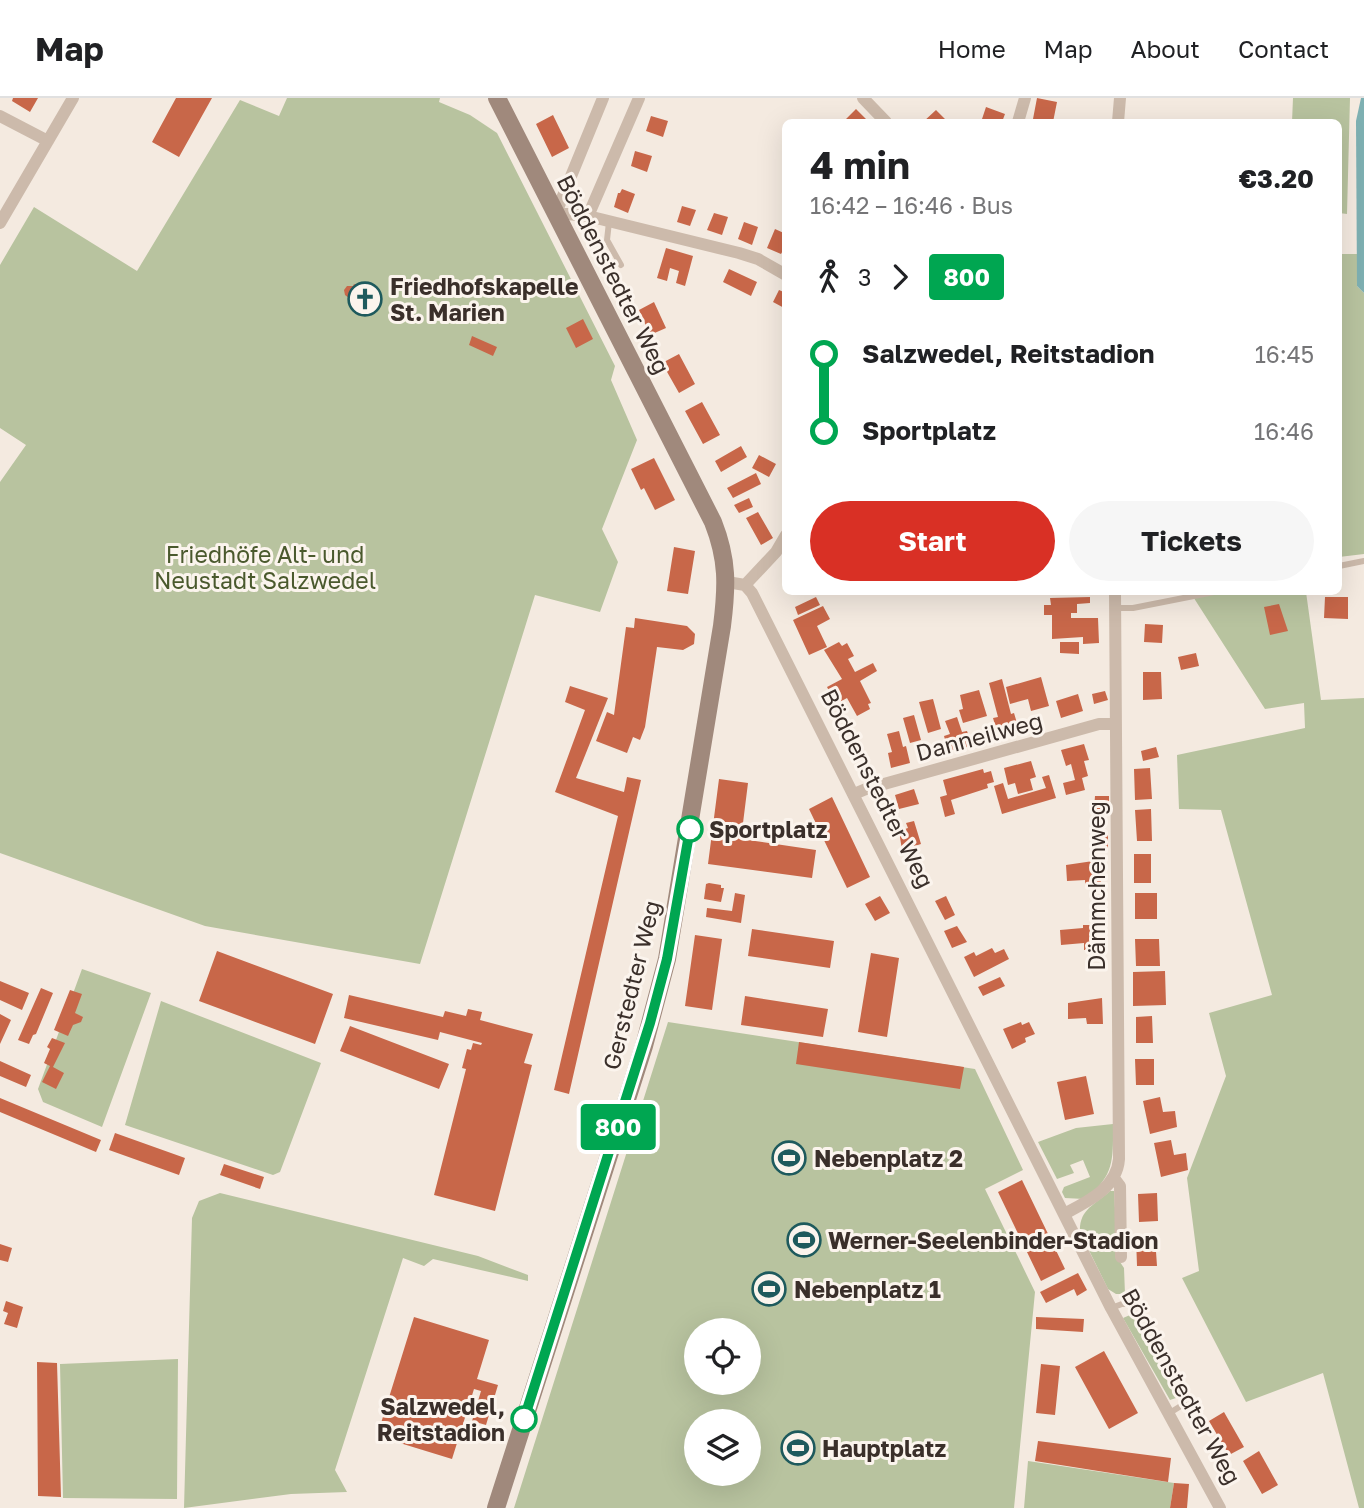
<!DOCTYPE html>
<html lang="en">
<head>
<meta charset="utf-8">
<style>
	:root { --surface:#fff; --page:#f6f6f6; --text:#202124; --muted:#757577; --line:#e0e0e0; --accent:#d93025 }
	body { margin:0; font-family:"Golos Text",sans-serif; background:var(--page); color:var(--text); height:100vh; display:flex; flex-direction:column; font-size:26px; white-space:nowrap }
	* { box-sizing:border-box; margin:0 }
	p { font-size:23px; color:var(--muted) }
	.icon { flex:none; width:38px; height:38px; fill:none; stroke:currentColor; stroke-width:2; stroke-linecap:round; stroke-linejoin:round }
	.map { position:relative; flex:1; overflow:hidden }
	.side { position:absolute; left:782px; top:21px; width:560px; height:476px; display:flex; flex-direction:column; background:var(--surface); border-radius:10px; box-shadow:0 7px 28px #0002 }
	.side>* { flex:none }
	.badge { padding:0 14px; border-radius:5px; font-size:24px; line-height:46px }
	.buttons { position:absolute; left:684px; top:1220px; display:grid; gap:14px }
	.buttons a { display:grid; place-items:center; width:77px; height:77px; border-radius:50%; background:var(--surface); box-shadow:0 7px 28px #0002; font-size:35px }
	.map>.badge { position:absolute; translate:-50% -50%; box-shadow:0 0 0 4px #fff }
	.legs { display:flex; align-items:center; gap:10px; height:77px; padding:0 28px; font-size:23px }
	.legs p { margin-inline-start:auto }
	.overview { display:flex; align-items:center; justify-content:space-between; height:119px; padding:0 28px }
	h1 { font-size:38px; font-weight:700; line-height:52px }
	.button { display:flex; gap:14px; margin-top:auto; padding:14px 28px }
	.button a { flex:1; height:80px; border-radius:42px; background:var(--accent); color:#fff; font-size:28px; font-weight:700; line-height:80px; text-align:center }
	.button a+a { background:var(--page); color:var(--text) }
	ul { padding:0 28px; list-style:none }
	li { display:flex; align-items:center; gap:24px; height:77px; font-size:26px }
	li i { display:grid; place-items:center; width:10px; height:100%; margin:0 9px; background:currentColor }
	li i::after { content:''; width:18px; height:18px; margin:-9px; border:5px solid; border-radius:50%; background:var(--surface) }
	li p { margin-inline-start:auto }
	li:first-child i { background:linear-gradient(#0000 50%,currentColor 0) }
	li:last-child i { background:linear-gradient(currentColor 50%,#0000 0) }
	header { display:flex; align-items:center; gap:42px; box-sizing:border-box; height:98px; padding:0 35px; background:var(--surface); border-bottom:2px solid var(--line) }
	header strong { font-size:33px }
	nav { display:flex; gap:38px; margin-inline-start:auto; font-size:24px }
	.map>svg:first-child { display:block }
	.green { fill:#b8c39f; fill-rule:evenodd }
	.water { fill:#7eb0b2 }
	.building { fill:#c86749 }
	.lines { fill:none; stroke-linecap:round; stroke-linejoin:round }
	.lane { stroke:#ccbaab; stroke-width:6 }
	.street { stroke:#ccbaab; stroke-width:12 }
	.secondary { stroke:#a0897c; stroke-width:18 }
	.line-1-casing { stroke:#fff; stroke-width:16 }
	.line-1 { stroke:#00a651; stroke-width:10 }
	.stop-1-dot { fill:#fff; stroke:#00a651; stroke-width:3.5 }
	.labels { text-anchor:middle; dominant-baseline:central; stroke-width:6; stroke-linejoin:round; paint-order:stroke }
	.street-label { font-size:23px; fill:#3a2f2a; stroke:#fbf4ed }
	.poi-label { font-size:23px; font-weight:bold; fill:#3a2f2a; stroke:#fbf4ed; text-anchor:start }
	.park-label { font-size:23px; fill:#4a592d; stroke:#fbf4ed }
	.stop-label { font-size:23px; font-weight:bold; fill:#3a2f2a; stroke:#fbf4ed; text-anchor:start }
</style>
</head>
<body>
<header>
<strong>Map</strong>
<nav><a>Home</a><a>Map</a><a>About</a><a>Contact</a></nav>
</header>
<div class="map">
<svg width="1364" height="1410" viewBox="0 0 1364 1410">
	<rect width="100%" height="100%" fill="#f4eae0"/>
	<path class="green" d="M287,0H440L439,4L470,17L497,35L615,268L611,282L637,342L602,431L618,464L600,514L535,497L420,866L205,828L0,755V384L26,347L0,330V167L34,109L137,173L240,2L279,18Z
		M1293,0H1350L1347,116L1339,115V24H1292Z
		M1339,156H1357V188L1364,195V456L1339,459Z
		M1190,494H1306L1321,602L1364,600V1410H1359L1323,1275L1246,1304L1182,1180L1199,1173L1187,1080L1226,978L1209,915L1272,897L1221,712L1179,711L1177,657L1305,630L1304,605L1265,611Z
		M82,871L151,895L102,1029L43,1004L38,991Z
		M161,903L321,965L280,1074L273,1077L125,1027Z
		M668,924L975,971L1023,1072L985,1091L1035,1194L1014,1410H514ZM696,1232H749V1284H696ZM696,1323H749V1376H696Z
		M1113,1026C1113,1061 1115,1079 1084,1101L1065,1100L1062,1094L1064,1089L1090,1079L1083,1062L1070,1067L1074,1075L1057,1081L1038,1044L1076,1030Z
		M1110,1093H1114L1118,1161L1124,1170L1125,1196H1116L1108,1191L1080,1134C1079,1111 1095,1107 1110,1093Z
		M220,1095L478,1158L528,1177V1183L433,1161L424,1168L403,1160L335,1372L347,1394L291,1396L184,1410L192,1120L199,1103Z
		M1130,1217L1136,1221L1176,1300L1170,1302L1123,1220Z
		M178,1261L177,1401L63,1400L60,1266Z
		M1028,1363L1174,1385L1170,1410H1024Z"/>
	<path class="water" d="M1361,0H1364V195L1357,188L1356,23Z"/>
	<path class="building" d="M13,0H38L30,14L12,3Z
		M176,0H212L179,59L152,44Z
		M1037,0L1057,4L1053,24L1033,21Z
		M986,9L1005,16L1002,24H981Z
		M856,11L866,21L863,24H848L845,22Z
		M936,12L948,24H923Z
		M553,17L569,50L552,59L536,26Z
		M651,18L668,23L663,39L646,33Z
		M635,53L652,58L647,74L631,68Z
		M622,91L635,96L628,115L614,109L618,95H620Z
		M682,108L696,112L690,128L677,124Z
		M714,115L728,119L722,137L707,132Z
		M744,124L758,129L752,147L738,141Z
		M775,131L786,136V147L781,156L767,150Z
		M666,150L693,158L685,188L676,185L679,173L670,170L667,183L657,180Z
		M729,171L757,184L751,198L723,184Z
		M354,186L382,199L375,215L348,203L349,200L345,197L344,192L347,188H353Z
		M779,192L786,195V211L773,204Z
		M654,204L666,230L650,237L639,212Z
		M583,221L593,241L576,250L566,230Z
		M472,238L497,249L493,258L469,247Z
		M679,256L695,286L679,295L662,265Z
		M702,304L720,337L703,346L685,313Z
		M741,348L747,359L721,374L715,363Z
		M759,357L776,366L769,379L752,370Z
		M654,360L675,402L655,412L644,390L641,392L631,371Z
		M756,375L761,386L733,400L727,390Z
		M749,400L753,409L739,415L734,407Z
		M758,414L773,440L761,447L746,420Z
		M674,449L695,453L688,496L667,493Z
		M816,499L820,507L798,517L795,509Z
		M1090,499V505L1077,506V515H1071V520H1098L1099,545L1083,546V539L1052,541V517H1044V507H1051L1050,500Z
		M1325,499H1348V521L1324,520Z
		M1279,506L1288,533L1270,537L1264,509Z
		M823,508L830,521L817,528L827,549L809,557L793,522Z
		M635,520L687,528L695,536L694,546L683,552L657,549L645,629L640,642L633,639L627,655L596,643L607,614L614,617L626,529L634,530Z
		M1145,526L1163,527L1162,545L1144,544Z
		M839,544L842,548L847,545L854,558L848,561L855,574L873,565L877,573L860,583L871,605L868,606L870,611L857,618L847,600L836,606L827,589L842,581L824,552Z
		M1060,544H1079V556L1060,555Z
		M1196,555L1199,568L1181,572L1178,559Z
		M1143,574H1161L1162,601L1143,602Z
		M1041,579L1049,608L1031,613L1028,601L1010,606L1006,589Z
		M1002,581L1011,616L1014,615L1019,632L998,637L993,620L998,619L989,585Z
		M570,588L608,600L576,680L624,694L627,679L641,682L569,996L554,992L618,718L555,694L585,612L565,604Z
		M979,592L987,618L963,625L959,612L963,611L960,597Z
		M1105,593L1108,602L1094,606L1092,596Z
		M1078,596L1083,613L1061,620L1056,603Z
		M933,601L941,631L928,635L919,604Z
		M914,617L921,642L910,645L903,620Z
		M957,619L962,634L967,633L972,648L948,653L944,638L950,636L945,623Z
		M899,633L903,649L906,648L910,665L891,670L888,655L892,654L887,636Z
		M1084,646L1089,662L1084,663L1088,678L1082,680L1085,692L1066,697L1063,685L1075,682L1071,666L1066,668L1061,652Z
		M1156,649L1159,659L1143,663L1141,653Z
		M1031,663L1036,679L1030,681L1033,692L1018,696L1015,685L1008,687L1004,670Z
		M1150,670L1152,701L1135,702L1134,671Z
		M983,671L984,675L991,673L994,684L987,686L988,690L951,702L955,716L945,719L940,699L947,697L943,682Z
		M1049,677L1056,700L1002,716L994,688L1003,685L1008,701L1046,690L1042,679Z
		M719,681L748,685L741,741L816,752L812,780L708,766Z
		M914,691L919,706L899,711L895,697Z
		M1095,698H1109V711H1094Z
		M832,699L870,779L847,790L809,711Z
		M1151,711L1152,743H1137L1135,712Z
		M914,723L921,746L902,752L899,733L908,730L906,725Z
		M1097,737H1108V752H1097Z
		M1134,756H1151V785H1134Z
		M1100,762L1101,788H1085V782L1067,783L1066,767Z
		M709,785L721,787V790H724L721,804L704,801L706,786Z
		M735,795L745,797L741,825L706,819L707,810L732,813Z
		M1135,795H1157V821H1135Z
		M880,798L890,815L875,823L865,806Z
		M946,798L955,817L945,822L935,803Z
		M1083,827H1098L1100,852H1084V845L1061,847L1060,832L1083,830Z
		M957,828L967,844L952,850L944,833Z
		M752,831L834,843L830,870L748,858Z
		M695,837L722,841L712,912L685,908Z
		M1135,841H1159L1160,868H1136Z
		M992,850L995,855L1004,851L1009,861L974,879L964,859L974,854L976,858Z
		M217,853L333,896L315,946L199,903Z
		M871,855L899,860L887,939L858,934Z
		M1165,873L1166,907L1133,908V874Z
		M1000,879L1005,888L983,898L978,889Z
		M0,883L29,895L22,912L0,902Z
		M41,890L53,895L36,936L33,937L29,946L18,942Z
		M70,892L82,896L75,915L83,919L81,924L73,927L68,938L54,932Z
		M349,897L443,919L445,913L466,918L468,911L482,914L480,922L533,936L524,965L532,967L495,1113L434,1097L466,971L462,970L467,951L471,952L473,945L481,947L482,945L440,934L438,942L344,920Z
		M745,898L828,911L823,939L741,927Z
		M1102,900L1103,926H1087L1086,920L1068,921V905Z
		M0,916L11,922L0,946Z
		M1152,918L1153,945H1136V919Z
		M1021,924L1022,927L1029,924L1035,936L1025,940L1026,944L1012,951L1003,931Z
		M350,928L449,966L439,991L340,953Z
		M52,940L65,945L53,969L64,975L56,991L42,984L50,968L44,965L50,951L47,949Z
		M799,944L964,969L960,991L796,966Z
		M1135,961H1154V987H1136Z
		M0,963L31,977L26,989L0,978Z
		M1086,978L1094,1016L1065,1022L1057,984Z
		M1160,999L1163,1014L1175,1013L1177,1029L1150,1036L1143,1003Z
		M0,1000L101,1042L96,1054L0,1014Z
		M115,1035L185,1060L179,1077L109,1052Z
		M1171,1042L1174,1057L1186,1055L1188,1072L1161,1079L1154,1045Z
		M224,1066L264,1079L260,1091L220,1077Z
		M1022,1082L1065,1171L1041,1183L998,1094Z
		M1157,1095L1158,1123L1139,1124L1138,1096Z
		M1136,1139H1155L1157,1168H1137Z
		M0,1146L12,1150L8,1164L0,1162Z
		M1078,1175L1087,1192L1077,1198L1074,1191L1046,1205L1040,1194Z
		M6,1203L23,1209L17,1230L4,1226L8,1215L3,1213Z
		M414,1219L489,1242L477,1281L498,1287L486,1327L472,1323L481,1293L474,1291L452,1361L377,1338Z
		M1036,1219L1084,1221L1083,1234L1036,1231Z
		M1104,1253L1138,1315L1109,1331L1075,1269Z
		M37,1264L57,1265L61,1399L38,1398Z
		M1041,1266L1060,1268L1055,1317L1036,1315Z
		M1224,1314L1244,1349L1229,1357L1209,1323Z
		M1038,1343L1171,1360L1168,1384L1035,1363Z
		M1259,1353L1278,1387L1262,1396L1243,1363Z
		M1174,1385L1189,1386L1187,1410H1170Z"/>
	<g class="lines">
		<path class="lane" d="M609,124L607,142L621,167
			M1339,468L1364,463
			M1116,510H1133L1214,494
			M1111,1210L1122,1206H1138
			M1168,1316L1184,1306"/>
		<path class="street" d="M603,0L556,115L588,118L739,155L758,161L786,177
			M863,0L886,24
			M0,18L48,43
			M1018,24L1025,0
			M1118,24L1120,0
			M588,118L639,0
			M0,125L73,0
			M727,484L745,487L752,495L1111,1210L1220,1410
			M745,487L776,454L786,437
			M854,696L866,691L1099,626H1116
			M1114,1080L1120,1088L1121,1159
			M1064,1116C1087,1104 1117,1090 1119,1061L1115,494"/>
		<path class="secondary" d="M496,1410L644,948L667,861L722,528C727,488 728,462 713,424L497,0"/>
	</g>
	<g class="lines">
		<defs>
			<path id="line-1" d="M524,1321L650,925L667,861L690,731"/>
		</defs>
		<use href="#line-1" class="line-1-casing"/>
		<use href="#line-1" class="line-1"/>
	</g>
	<defs>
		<symbol id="church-ring" viewBox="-11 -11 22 22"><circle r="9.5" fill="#fbf4ed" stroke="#1e5a5d" stroke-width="1.5"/><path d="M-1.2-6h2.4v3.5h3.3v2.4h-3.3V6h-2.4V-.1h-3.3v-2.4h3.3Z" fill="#1e5a5d"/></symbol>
		<symbol id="stadium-ring" viewBox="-11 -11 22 22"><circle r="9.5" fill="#fbf4ed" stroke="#1e5a5d" stroke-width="1.5"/><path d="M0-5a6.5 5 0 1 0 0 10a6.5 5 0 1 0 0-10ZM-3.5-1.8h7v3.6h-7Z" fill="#1e5a5d"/></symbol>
	</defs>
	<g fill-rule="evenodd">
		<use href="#church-ring" x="346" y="182" width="38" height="38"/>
		<use href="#stadium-ring" x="770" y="1041" width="38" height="38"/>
		<use href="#stadium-ring" x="785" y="1123" width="38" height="38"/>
		<use href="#stadium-ring" x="750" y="1172" width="38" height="38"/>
		<use href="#stadium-ring" x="779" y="1331" width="38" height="38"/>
	</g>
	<g class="stop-1-dot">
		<circle cx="690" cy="731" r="12"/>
		<circle cx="524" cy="1321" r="12"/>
	</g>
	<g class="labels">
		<g class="street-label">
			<text transform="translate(614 176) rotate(63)">Böddenstedter Weg</text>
			<text transform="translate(979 638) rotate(-15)">Danneilweg</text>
			<text transform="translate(878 690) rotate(63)">Böddenstedter Weg</text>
			<text transform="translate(1096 788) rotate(-90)">Dämmchenweg</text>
			<text transform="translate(631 887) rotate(-76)">Gerstedter Weg</text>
			<text transform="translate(1182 1288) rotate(61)">Böddenstedter Weg</text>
		</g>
		<g class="poi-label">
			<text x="390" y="188">Friedhofskapelle<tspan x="390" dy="26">St. Marien</tspan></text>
			<text x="814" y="1060">Nebenplatz 2</text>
			<text x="828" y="1142">Werner-Seelenbinder-Stadion</text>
			<text x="794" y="1191">Nebenplatz 1</text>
			<text x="822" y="1350">Hauptplatz</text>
		</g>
		<g class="park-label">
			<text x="265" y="456">Friedhöfe Alt- und<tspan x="265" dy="26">Neustadt Salzwedel</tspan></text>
		</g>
		<g class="stop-label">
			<text x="709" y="731">Sportplatz</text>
			<text x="505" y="1308" text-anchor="end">Salzwedel,<tspan x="505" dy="26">Reitstadion</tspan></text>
		</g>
	</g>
</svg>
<div class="buttons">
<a><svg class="icon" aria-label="locate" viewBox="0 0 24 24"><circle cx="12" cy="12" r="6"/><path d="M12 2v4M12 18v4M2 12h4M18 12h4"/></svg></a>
<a><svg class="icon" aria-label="layers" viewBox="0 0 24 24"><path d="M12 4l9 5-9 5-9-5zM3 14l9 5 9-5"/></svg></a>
</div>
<b class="badge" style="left:618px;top:1029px;background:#00a651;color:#fff">800</b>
<section class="side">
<div class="overview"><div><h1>4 min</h1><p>16:42 – 16:46 · Bus</p></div><b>€3.20</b></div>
<div class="legs"><svg class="icon" aria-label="walk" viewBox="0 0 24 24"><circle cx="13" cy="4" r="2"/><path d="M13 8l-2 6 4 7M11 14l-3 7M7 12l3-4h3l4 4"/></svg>3<svg class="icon" aria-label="forward" viewBox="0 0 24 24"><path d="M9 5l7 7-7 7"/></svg><b class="badge" style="background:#00a651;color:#fff">800</b></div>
<ul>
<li><i style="color:#00a651"></i><b>Salzwedel, Reitstadion</b><p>16:45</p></li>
<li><i style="color:#00a651"></i><b>Sportplatz</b><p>16:46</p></li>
</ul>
<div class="button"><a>Start</a><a>Tickets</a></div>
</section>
</div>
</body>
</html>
